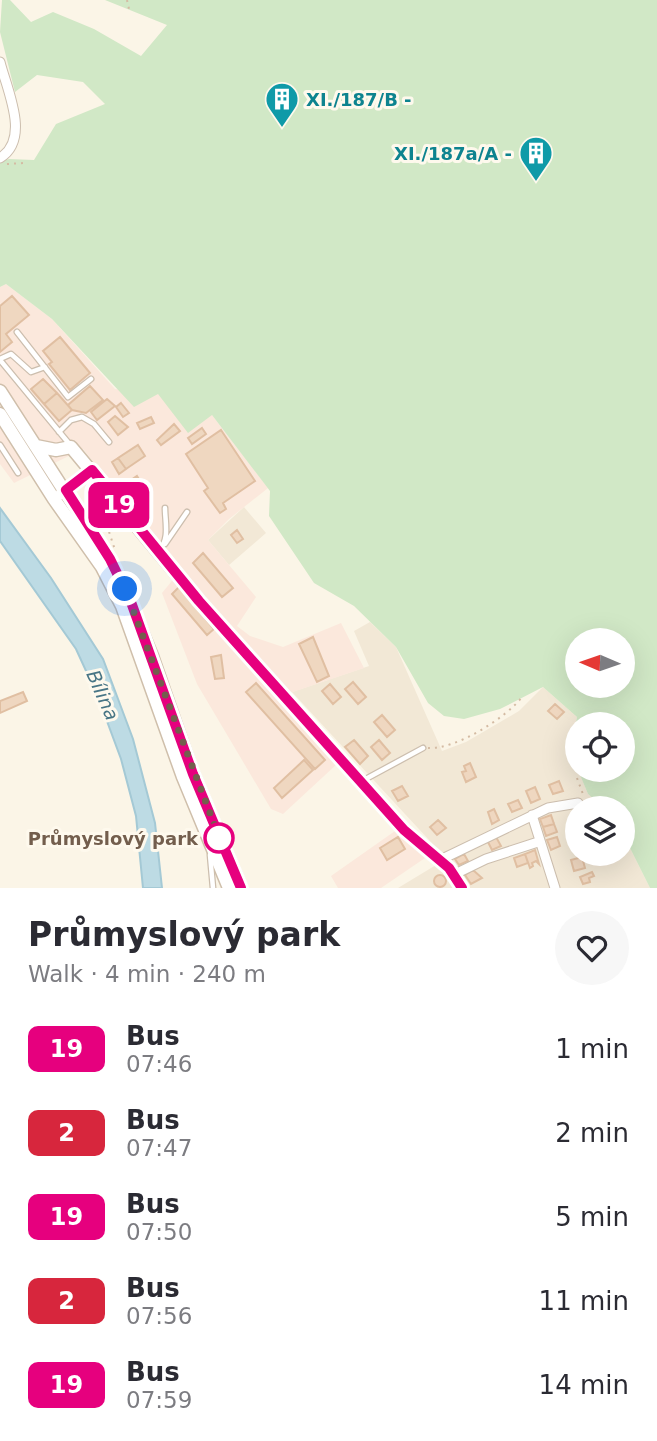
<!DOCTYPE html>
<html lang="en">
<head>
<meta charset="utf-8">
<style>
	:root { --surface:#fff; --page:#f7f7f7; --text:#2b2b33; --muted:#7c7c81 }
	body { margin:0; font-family:"DejaVu Sans",sans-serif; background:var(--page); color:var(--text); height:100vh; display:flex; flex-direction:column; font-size:26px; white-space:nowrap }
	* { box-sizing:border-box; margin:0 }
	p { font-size:23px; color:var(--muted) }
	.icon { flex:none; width:38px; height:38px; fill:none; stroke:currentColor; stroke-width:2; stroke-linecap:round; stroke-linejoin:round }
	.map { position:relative; height:888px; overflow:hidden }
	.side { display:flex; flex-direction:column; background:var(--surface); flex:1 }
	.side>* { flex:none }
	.badge { padding:0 14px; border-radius:10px; font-size:24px; line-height:46px }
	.needle { width:46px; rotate:272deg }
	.buttons { position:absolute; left:565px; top:628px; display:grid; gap:14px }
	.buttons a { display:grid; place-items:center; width:70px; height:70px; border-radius:50%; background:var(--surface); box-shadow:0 7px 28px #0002; font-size:35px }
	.you { position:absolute; width:35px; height:35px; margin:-18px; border:5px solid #fff; border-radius:50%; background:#1a73e8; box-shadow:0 0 0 10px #1a73e833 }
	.map>.badge { position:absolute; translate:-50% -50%; box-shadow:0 0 0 4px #fff }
	.round { display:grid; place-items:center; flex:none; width:74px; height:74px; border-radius:37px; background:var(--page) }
	.headline { display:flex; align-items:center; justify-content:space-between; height:119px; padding:0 28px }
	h1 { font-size:33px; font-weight:700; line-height:52px }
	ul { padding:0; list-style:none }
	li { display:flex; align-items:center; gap:21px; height:84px; padding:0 28px }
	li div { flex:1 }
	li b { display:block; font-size:26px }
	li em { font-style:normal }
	li .badge { min-width:77px; font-weight:700; text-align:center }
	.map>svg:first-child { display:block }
	.residential { fill:#f2e8d6 }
	.commercial { fill:#fbe8dc }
	.green { fill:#d1e8c6; fill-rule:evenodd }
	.water { fill:#bddbe4; stroke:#a4c9d5; stroke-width:2 }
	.building { fill:#efd7c0; stroke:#e0bfa2; stroke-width:2 }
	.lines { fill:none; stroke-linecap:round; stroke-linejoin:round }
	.lane-casing { stroke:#ccbeae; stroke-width:7 }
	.street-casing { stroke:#ccbeae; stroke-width:11 }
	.secondary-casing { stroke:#cfbfab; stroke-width:15 }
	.path { stroke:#d4bba3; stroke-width:2; stroke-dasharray:2 5; stroke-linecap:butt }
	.lane { stroke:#fff; stroke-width:4.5 }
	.street { stroke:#fff; stroke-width:9 }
	.secondary { stroke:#fff; stroke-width:12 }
	.line-casing { stroke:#fff; stroke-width:16 }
	.line { stroke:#e6007e; stroke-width:10 }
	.walk { stroke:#735e4d; stroke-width:7; stroke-dasharray:0 12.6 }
	.stop-dot { fill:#fff; stroke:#e6007e; stroke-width:3.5 }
	.labels { text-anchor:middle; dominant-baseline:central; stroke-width:6; stroke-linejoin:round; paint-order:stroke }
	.culture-label { font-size:18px; font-weight:bold; fill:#0d838f; stroke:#fef9ed; text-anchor:start }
	.stop-label { font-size:18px; font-weight:bold; fill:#735e4d; stroke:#fef9ed; text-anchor:end }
	.water-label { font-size:19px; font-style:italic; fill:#487585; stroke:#fef9ed }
</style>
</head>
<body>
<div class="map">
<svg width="657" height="888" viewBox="0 0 657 888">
	<rect width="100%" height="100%" fill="#fbf5e7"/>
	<path class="residential" d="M244,507L266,533L229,565L208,540Z
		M370,622L396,647L442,751L466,742L519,711L543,687L577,717L571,752L588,794L604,808H578V854H623V834L650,888H398L436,865L442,854L292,692L369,666L354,631Z"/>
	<path class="commercial" d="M6,284L52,319L115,389L158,394L212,415L268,488L229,519L208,540L256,597L237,626L250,636L283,647L341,623L364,668L278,697L337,764L283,814L271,809L197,684L162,593L180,571L83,449L14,483L0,464V287Z
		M395,831L425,858L381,888H338L331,876Z"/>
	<path class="green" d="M2,0H10L31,22L53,12L94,29L141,56L167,25L105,0H657V888H650L623,834V808H604L588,794L578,770H623V724H578L577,768L571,752L577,717L543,687L500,709L464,719L444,716L428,703L396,647L354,606L314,583L269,516L270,491L212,415L188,433L158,394L134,407L52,319L6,284L0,287V162L9,159L34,160L56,124L105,104L83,82L37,75L15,92L0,32ZM578,640H623V686H578Z"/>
	<path class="water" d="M0,508L51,578L103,659L133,739L155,823L162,888H143L136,816L121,759L98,697L76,649L0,541Z"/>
	<path class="building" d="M12,296L29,315L6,334L12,342L0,352V306Z
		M60,337L90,373L70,390L49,364L52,362L43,351Z
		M43,379L57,393L44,404L31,389Z
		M90,386L103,400L86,413L72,410L68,405Z
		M57,393L72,410L59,421L44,404Z
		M107,399L115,406L97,420L91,412Z
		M121,403L129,413L123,417L116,407Z
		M115,416L128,427L118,435L108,422Z
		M151,417L154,423L140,429L137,423Z
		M174,424L180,431L161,445L157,440Z
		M202,428L206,434L192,444L188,438Z
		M221,430L255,481L223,503L226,509L220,513L204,491L208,488L186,454Z
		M138,445L145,456L126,469L118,458Z
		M118,458L126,469L119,474L112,462Z
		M137,476L149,495L137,502L125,484Z
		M237,530L243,539L237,543L231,535Z
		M203,553L233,588L222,597L193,563Z
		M179,587L214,629L207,635L172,594Z
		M313,637L329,676L317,682L299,644Z
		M221,655L224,678L215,679L211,657Z
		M353,682L366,697L358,704L345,689Z
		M256,683L325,760L315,769L246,692Z
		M330,684L341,697L333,704L322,691Z
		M23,692L27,701L0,713V701Z
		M555,704L564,712L557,719L548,711Z
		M382,715L395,730L387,737L374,722Z
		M354,740L368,756L360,764L345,747Z
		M379,740L390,753L382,760L371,747Z
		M304,760L313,770L282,798L274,788Z
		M470,763L476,777L466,782L462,772L466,771L464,766Z
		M559,781L563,791L553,794L549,785Z
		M402,786L408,796L398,801L392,791Z
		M535,787L540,799L531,803L526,791Z
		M518,800L522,808L512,812L508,804Z
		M494,809L499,820L492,824L488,812Z
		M551,815L554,824L543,827L540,819Z
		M438,820L446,828L437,835L430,827Z
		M554,824L557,832L546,836L543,827Z
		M398,837L405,849L387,860L380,848Z
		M496,837L501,846L492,850L488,842Z
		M557,837L560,846L551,850L547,840Z
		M535,850L539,864L536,861L532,863L533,866L530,868L525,854Z
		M464,854L468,861L459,865L455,859Z
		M525,854L528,863L517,867L514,858Z
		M582,857L585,868L574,871L571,860Z
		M473,870L482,878L471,884L465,875Z
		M592,872L594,876L589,878L590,882L583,884L580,877Z
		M434 881a6 6 0 1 1 12 0a6 6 0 1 1-12 0Z"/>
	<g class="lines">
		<defs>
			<path id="lane" d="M17,332L68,397L91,379
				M0,359L11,354L31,372L45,367
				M0,360L71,446
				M59,432L71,420L82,417L94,424L109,442
				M0,445L18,473
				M165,544L187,512
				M159,550C170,539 165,522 165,508
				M362,781L423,748
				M210,855L213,888"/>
			<path id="street" d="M0,62C7,90 31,139 0,158
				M532,815L555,888
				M440,860L548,808L578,803
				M453,875L486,859L538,842"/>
			<path id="secondary" d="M0,391L119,576L152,656L193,774L241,888
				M0,414L54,499L102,567L122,606L183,777L229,888
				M36,446L56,450L71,447L199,601L404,830L449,868L462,888
				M62,493L92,470"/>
		</defs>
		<use href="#lane" class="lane-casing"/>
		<use href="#street" class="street-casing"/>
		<use href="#secondary" class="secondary-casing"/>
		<path class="path" d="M127,0L129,9
			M7,164L25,163
			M96,492L115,550
			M428,748C455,750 506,718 522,697
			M577,778L584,797"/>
		<use href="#lane" class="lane"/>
		<use href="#street" class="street"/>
		<use href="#secondary" class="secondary"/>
	</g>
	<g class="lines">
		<defs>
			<path id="line" d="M241,888L193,774L131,602L110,559L66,490L92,470L199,601L404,830L449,868L462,888"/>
		</defs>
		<use href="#line" class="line-casing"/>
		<use href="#line" class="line"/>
		<path class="walk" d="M125,589L221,842L219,838"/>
	</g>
	<defs>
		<symbol id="building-pin" viewBox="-11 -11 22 30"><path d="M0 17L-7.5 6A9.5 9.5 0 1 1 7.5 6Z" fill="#0f9aa8" stroke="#fef9ed"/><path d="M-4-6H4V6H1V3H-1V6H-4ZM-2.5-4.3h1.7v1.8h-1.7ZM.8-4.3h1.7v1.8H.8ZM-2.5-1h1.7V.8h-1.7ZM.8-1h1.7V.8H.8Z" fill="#fff"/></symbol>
	</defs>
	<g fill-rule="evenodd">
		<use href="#building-pin" x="263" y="80" width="38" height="52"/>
		<use href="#building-pin" x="517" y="134" width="38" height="52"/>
	</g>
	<circle class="stop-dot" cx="219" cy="838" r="14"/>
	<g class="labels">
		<g class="culture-label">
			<text x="306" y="99">XI./187/B -</text>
			<text x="512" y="153" text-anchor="end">XI./187a/A -</text>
		</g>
		<g class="stop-label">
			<text x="198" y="838">Průmyslový park</text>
		</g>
		<g class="water-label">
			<text transform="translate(103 695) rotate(66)">Bílina</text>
		</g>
	</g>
</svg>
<div class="buttons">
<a><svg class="needle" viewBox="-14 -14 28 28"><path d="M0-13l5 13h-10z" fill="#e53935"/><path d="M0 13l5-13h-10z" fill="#7c7c81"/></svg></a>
<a><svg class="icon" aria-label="locate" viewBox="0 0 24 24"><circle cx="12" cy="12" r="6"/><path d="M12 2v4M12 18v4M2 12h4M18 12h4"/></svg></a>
<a><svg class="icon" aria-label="layers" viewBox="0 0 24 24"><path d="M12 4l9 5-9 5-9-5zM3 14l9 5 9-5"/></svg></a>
</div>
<div class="you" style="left:125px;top:589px"></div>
<b class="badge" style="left:119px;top:505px;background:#e6007e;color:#fff">19</b>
</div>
<section class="side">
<div class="headline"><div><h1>Průmyslový park</h1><p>Walk · 4 min · 240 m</p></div><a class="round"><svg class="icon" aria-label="heart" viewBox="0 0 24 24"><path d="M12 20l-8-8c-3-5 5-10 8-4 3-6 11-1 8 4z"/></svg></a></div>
<ul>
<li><span class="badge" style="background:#e6007e;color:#fff">19</span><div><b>Bus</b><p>07:46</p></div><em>1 min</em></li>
<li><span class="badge" style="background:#d7263d;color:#fff">2</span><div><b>Bus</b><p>07:47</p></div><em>2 min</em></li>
<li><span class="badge" style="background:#e6007e;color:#fff">19</span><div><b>Bus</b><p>07:50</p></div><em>5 min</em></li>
<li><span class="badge" style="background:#d7263d;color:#fff">2</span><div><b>Bus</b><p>07:56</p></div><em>11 min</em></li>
<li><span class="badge" style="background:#e6007e;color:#fff">19</span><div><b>Bus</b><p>07:59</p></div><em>14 min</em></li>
</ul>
</section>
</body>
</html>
